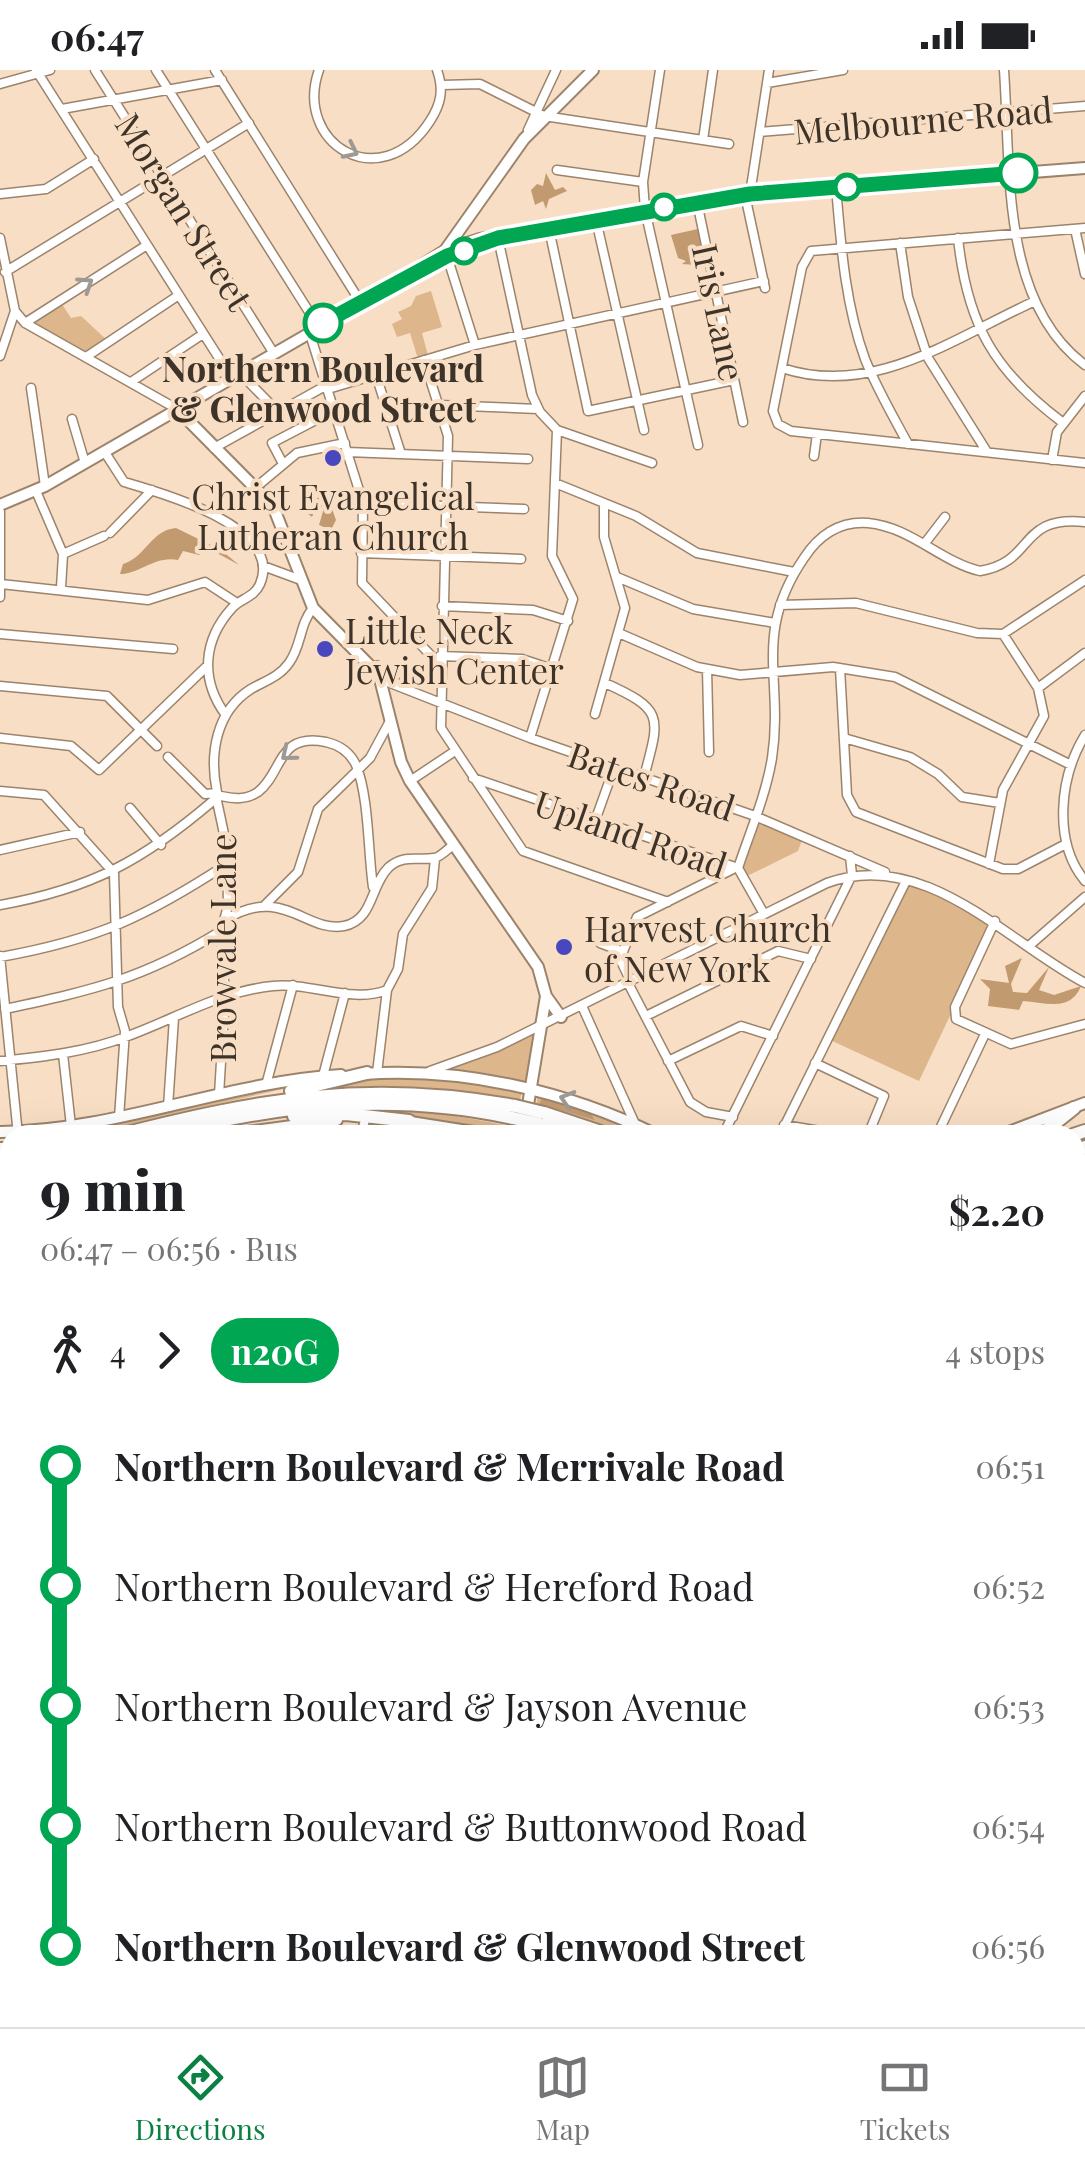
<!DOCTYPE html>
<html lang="en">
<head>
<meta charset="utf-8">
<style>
	:root { --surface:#fff; --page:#f2f2f2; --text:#202124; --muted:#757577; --line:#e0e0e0; --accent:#0b8043 }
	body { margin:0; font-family:"Playfair Display",serif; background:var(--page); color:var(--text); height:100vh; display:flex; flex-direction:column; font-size:38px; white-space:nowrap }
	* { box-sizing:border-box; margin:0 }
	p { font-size:32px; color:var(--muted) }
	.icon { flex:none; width:55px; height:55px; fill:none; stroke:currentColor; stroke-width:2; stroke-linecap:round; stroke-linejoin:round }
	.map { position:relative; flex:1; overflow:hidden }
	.details { position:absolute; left:0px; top:1055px; width:1085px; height:902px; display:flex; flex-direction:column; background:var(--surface); border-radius:30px 30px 0 0; box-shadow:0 10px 40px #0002 }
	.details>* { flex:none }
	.badge { padding:0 20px; border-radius:32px; font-size:35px; line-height:65px }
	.map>.badge { position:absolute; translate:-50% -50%; box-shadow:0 0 0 5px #fff }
	.legs { display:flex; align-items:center; gap:15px; height:110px; padding:0 40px; font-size:32px }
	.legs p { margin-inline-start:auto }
	.overview { display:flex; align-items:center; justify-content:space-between; height:170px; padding:0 40px }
	h1 { font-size:55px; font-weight:800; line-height:75px }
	ul { padding:0 40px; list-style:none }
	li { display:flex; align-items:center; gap:35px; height:120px; font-size:38px }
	li i { display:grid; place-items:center; width:15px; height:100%; margin:0 12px; background:currentColor }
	li i::after { content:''; width:25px; height:25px; margin:-12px; border:8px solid; border-radius:50%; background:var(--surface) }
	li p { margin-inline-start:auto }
	li:first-child i { background:linear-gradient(#0000 50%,currentColor 0) }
	li:last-child i { background:linear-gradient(currentColor 50%,#0000 0) }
	.status { display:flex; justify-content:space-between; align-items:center; height:70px; padding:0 50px; background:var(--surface); direction:ltr }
	.status svg { height:28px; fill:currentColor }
	.menu { display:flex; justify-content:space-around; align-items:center; height:140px; border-top:2px solid var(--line); background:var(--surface); font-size:28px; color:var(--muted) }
	.menu a { display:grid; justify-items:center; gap:5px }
	.menu .on { color:var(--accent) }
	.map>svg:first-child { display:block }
	.green { fill:#ddb68c }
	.forest { fill:#c29a70 }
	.water { fill:#a88157 }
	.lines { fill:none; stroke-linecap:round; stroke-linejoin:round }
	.minor-casing { stroke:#9c846c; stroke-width:11 }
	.major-casing { stroke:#9c846c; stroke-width:14 }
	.highway-casing { stroke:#9c846c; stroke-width:16 }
	.minor { stroke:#fff; stroke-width:8 }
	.major { stroke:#fff; stroke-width:10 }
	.highway { stroke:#fff; stroke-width:12 }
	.highway-bridge-casing { stroke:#9c846c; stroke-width:16; stroke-linecap:butt }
	.highway-bridge { stroke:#fff; stroke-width:12 }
	.oneway { stroke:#9e9994 }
	.line-1-casing { stroke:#fff; stroke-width:22 }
	.line-1 { stroke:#00a651; stroke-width:15 }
	.stop-1-dot { fill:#fff; stroke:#00a651; stroke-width:5 }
	.poi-dot { fill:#4947bd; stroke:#f8dec4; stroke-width:4 }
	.labels { text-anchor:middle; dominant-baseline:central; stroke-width:8; stroke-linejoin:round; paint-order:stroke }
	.street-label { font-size:35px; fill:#3d3329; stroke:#f8dec4 }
	.stop-label { font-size:35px; font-weight:bold; fill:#3d3329; stroke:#f8dec4 }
	.poi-label { font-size:35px; fill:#3d3329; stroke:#f8dec4; text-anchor:start }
</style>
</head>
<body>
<div class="status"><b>06:47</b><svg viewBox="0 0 49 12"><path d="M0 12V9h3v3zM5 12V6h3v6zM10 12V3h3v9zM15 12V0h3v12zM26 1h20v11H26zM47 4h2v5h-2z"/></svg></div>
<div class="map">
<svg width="1085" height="1957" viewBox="0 0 1085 1957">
	<rect width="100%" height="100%" fill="#f8dec4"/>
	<path class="green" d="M431,221L442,257L422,263L429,289L419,292L410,263L397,267L392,254L402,249L398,242L411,236L416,226Z
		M60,231L71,248L81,246L109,272L86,287L26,253Z
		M756,748L803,767L798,781L747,806L740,797Z
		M906,811L995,851L919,1011L828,969Z
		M535,964L527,1017L443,1000Z
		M375,1006L458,1010L522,1020L520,1031L423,1017L320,1018Z
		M326,1009L92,1063L27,1065Z
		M538,1024L630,1055L644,1065H630L536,1035Z
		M359,1038L435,1042L516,1057L514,1065Z
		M367,1052L456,1061L438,1065H364Z
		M1085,1098V1428L1075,1405V1102Z
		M705,1948H1064L1068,1957H704Z"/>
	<path class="forest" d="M546,103L555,120L563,117L567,121L549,129L546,139L543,131L535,135L531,120L537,114L543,116Z
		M702,158L710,196L682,194L686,191L678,188L671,165Z
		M325,419L336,450L331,460L319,455L324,438L317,435L312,447L306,442Z
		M176,458L221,480L239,495L206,477L199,485L183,481L178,490C156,485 139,504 120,504L123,494C146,487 151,460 176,458Z
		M1022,888L1011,914L1013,922L1027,923L1049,897L1039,920L1054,925L1081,916C1070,943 1044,932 1023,931L1019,940L988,936L990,919L980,909L1009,913L1005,896Z
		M542,1028L589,1041L595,1050L539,1034Z
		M1075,1638L1085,1646V1690L1075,1683Z"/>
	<path class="water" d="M1085,1457V1533L1075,1521Z"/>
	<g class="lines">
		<defs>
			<path id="minor" d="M36,0L231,307
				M95,0L273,282
				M156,0L318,256
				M215,0L361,233
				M319,0C293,73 380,128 430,51C441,34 444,20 437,0
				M660,0L643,112L645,140L698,375
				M1004,0C1011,98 1000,232 1085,295
				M767,13L843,0
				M0,14L50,0
				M442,15L480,14L544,46L729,74
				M62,39L222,10
				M528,60L556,0
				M760,62L1085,36
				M703,70L713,0
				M557,100L643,112
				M836,117C841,175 845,234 865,289C877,319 893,346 908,374
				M0,124L46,119L94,89
				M750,124L769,0
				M745,125L765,218
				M697,132L743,352
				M596,150L644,360
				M1085,158L811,181L802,197L773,341L778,354L791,361L1085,393
				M549,159L588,341L734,310
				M1075,159L1085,204
				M0,168L15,241L25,253L177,339
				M498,168L532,325L540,342L557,360L552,486L573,529L530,668
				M958,168C967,254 994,301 1062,352
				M900,173L908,227L928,288L987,382
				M447,186L475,275
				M5,202L249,53
				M25,253L147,175
				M309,261L363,433L362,513L440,595
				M0,286L15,241
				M86,287L179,225
				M424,290L448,366L441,658L523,781L668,832
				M782,298C872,328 952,269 1033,232
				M239,302L278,342
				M376,305L401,384
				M131,312L203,264
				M31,318L45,416
				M328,319L475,275L764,211
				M439,335L538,339
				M72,349L85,393
				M557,360L652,393
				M214,378L327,315
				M104,381L124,412C158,422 285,456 260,514C254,528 241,528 232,538C203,570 200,609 225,644
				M347,382L528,389
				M814,386L817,364
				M1052,390L1057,362L1085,326
				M282,392L272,373L335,340
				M555,413L636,446L697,483L794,502
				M255,418L297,383L345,373
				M36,421L63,484L61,518
				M363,433L524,439
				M0,442V527
				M110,463L152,420
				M925,473L945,447
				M361,483L521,489
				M63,484L104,466
				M263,496L301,510
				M617,507L693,539L775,553
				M1,514L148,530L205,512L237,533
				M780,535L856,533L977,563L1003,564L1038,618L1044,646L1003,720L989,794
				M442,536L533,540L568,551
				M0,564L173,579
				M621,564L697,597L740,605L833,597L895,607L1071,695
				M1003,564L1085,510
				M440,586L522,589L552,599
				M840,598L847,725L856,742L1003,799H1018L1064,775
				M707,599L709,682
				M390,613L530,668L755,746L885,802
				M605,613C665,640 660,647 644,707
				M0,616L107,626L157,676
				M1038,618L1085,583
				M595,644L625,538L604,467V433
				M1085,665C1059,708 1053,772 1085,811
				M0,668L71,676L99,700L206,597
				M844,668L910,687L938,704L962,727L1000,733
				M168,687L205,724L217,723
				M473,708L738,798L764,844
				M410,711L455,681
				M0,721L44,725L114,803L118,937L125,961L119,1048
				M217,722C209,684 216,641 251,619C265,611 279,607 289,593C302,575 299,555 313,538
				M221,726C234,729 246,730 258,722C283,703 277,662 326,672C339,675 350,682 356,695C369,726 368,783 373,817
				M217,731L227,778L228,836L221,861L225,926L219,1025
				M130,738L161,775
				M595,751L614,698
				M0,780L80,762
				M738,798C750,762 766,725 772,688C784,609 752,564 804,488C819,465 840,451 868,453C911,457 941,492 980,501C1036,492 1017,445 1085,452
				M0,835C91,819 144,790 214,730
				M264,836L298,802L318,739L370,688L390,651
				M225,850C283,814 305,863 344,856C374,850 370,815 389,797C404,784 417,791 434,788C439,788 448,779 453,775
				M995,851L955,937L956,949L1011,974L1085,954
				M600,873L621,881
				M1030,875L1085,827
				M0,886L18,1065
				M0,887C96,870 146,847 227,794
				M631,912L620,889L637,847L733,799
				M628,913L690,1032L706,1042L733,1047
				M582,936L635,1054
				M5,939C93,920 143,909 221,861
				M646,946L778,881L811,889
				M63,984L71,1056
				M0,991C43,987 87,982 128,966C177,948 221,921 273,916C311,912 352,934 387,920
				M668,991L741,956L773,966
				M815,993L884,1026L868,1065
				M430,1001L497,977L827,813C924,777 1007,872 1085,913
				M377,1003L387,920L398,899L403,864L432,818L435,789
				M323,1006L345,923
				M266,1015L293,915
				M168,1037L174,948
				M784,1055L844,1065
				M361,1065L365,1050
				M723,1065L852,805L850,786
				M780,1065L906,811
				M937,1065L985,964
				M10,1178V1320
				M0,1375L10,1377
				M0,1484L10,1486
				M0,1547L10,1527
				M1075,1583L1085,1586
				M0,1686L10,1683
				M0,1762L10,1759
				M0,1825L10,1821
				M329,1948L341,1957
				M342,1948L351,1957
				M484,1948L507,1957
				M140,1957L147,1948
				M410,1957L433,1948
				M610,1957L614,1948"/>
			<path id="major" d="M446,179L524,69L593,0
				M361,233L446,180L480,169L750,124L1085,98
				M177,339L273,436L313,538L379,605L401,692L410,711L538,897L546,926L523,1065
				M0,435L45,416L367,230
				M377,597L395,613
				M546,926L561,947
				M363,1004C463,997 567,1021 657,1065
				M404,1051L493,1065
				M0,1062C116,1061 225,1012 341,1005
				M224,1065L337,1050
				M1001,1065L1085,1033
				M1075,1100L1085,1097
				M0,1109H10
				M1075,1772L1085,1780
				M258,1957L260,1948
				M265,1957L268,1948"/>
			<path id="highway" d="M291,1021L367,1003
				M544,1043L610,1065
				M294,1046L346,1044L409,1051
				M539,1054L574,1065
				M119,1065C262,1029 367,1009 515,1036
				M160,1065C277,1034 394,1022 513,1048
				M1040,1065L1074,1038
				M1073,1065L1085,1061
				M0,1079H10
				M1075,1081L1085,1077
				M0,1090H10
				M1075,1697L1085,1705
				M1075,1718L1085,1725
				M0,1781L10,1777
				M0,1798L10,1795
				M0,1809L10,1806"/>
		</defs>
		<use href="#minor" class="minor-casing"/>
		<use href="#major" class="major-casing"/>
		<use href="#highway" class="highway-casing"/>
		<use href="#minor" class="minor"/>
		<use href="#major" class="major"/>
		<use href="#highway" class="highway"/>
		<defs>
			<path id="highway-bridge" d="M515,1036L544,1043
				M513,1048L539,1054"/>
		</defs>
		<use href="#highway-bridge" class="highway-bridge-casing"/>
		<use href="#highway-bridge" class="highway-bridge"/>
	</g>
	<defs><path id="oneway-chevron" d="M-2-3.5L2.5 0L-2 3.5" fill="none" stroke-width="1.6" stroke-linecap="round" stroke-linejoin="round" transform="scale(2.5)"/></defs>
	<g class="oneway">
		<use href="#oneway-chevron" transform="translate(351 81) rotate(26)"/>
		<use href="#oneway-chevron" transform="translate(86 214) rotate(-33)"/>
		<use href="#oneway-chevron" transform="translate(288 684) rotate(141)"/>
		<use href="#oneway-chevron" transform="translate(567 1029) rotate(-163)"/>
	</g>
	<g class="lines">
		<defs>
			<path id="line-1" d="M323,253L447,186L498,168L750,124L1018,103"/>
		</defs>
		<use href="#line-1" class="line-1-casing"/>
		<use href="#line-1" class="line-1"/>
	</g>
	<g class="stop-1-dot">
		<circle cx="1018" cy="103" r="18"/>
		<circle cx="847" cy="117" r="12"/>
		<circle cx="664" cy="137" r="12"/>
		<circle cx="464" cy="181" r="12"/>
		<circle cx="323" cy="253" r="18"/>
	</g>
	<g class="poi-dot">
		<circle cx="333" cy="388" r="10"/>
		<circle cx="325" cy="579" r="10"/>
		<circle cx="564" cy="877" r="10"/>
	</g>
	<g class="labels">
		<g class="street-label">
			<text transform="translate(923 49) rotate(-5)">Melbourne Road</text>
			<text transform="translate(185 141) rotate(58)">Morgan Street</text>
			<text transform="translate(720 242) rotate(78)">Iris Lane</text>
			<text transform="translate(652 710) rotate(19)">Bates Road</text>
			<text transform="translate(631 763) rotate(19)">Upland Road</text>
			<text transform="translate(221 878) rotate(-90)">Browvale Lane</text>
		</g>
		<g class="stop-label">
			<text x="323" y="297">Northern Boulevard<tspan x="323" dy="40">&amp; Glenwood Street</tspan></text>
		</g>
		<g class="poi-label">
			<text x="333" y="425" text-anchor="middle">Christ Evangelical<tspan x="333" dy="40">Lutheran Church</tspan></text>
			<text x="345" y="559">Little Neck<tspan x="345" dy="40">Jewish Center</tspan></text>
			<text x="584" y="857">Harvest Church<tspan x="584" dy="40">of New York</tspan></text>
		</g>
	</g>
</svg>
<section class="details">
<div class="overview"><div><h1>9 min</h1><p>06:47 – 06:56 · Bus</p></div><b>$2.20</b></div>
<div class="legs"><svg class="icon" aria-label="walk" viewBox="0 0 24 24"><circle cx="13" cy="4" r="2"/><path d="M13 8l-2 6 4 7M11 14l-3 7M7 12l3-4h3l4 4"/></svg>4<svg class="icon" aria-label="forward" viewBox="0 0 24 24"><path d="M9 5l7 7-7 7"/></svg><b class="badge" style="background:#00a651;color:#fff">n20G</b><p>4 stops</p></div>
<ul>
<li><i style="color:#00a651"></i><b>Northern Boulevard &amp; Merrivale Road</b><p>06:51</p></li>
<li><i style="color:#00a651"></i><span>Northern Boulevard &amp; Hereford Road</span><p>06:52</p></li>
<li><i style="color:#00a651"></i><span>Northern Boulevard &amp; Jayson Avenue</span><p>06:53</p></li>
<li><i style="color:#00a651"></i><span>Northern Boulevard &amp; Buttonwood Road</span><p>06:54</p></li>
<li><i style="color:#00a651"></i><b>Northern Boulevard &amp; Glenwood Street</b><p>06:56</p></li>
</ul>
</section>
</div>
<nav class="menu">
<a class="on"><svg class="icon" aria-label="directions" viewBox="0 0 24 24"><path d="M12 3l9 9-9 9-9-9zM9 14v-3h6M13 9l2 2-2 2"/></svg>Directions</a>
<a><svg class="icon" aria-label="map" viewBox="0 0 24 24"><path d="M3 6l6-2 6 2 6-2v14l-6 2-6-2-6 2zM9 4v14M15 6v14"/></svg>Map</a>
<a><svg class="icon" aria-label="tickets" viewBox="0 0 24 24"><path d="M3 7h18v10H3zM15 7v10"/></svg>Tickets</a>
</nav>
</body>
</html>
